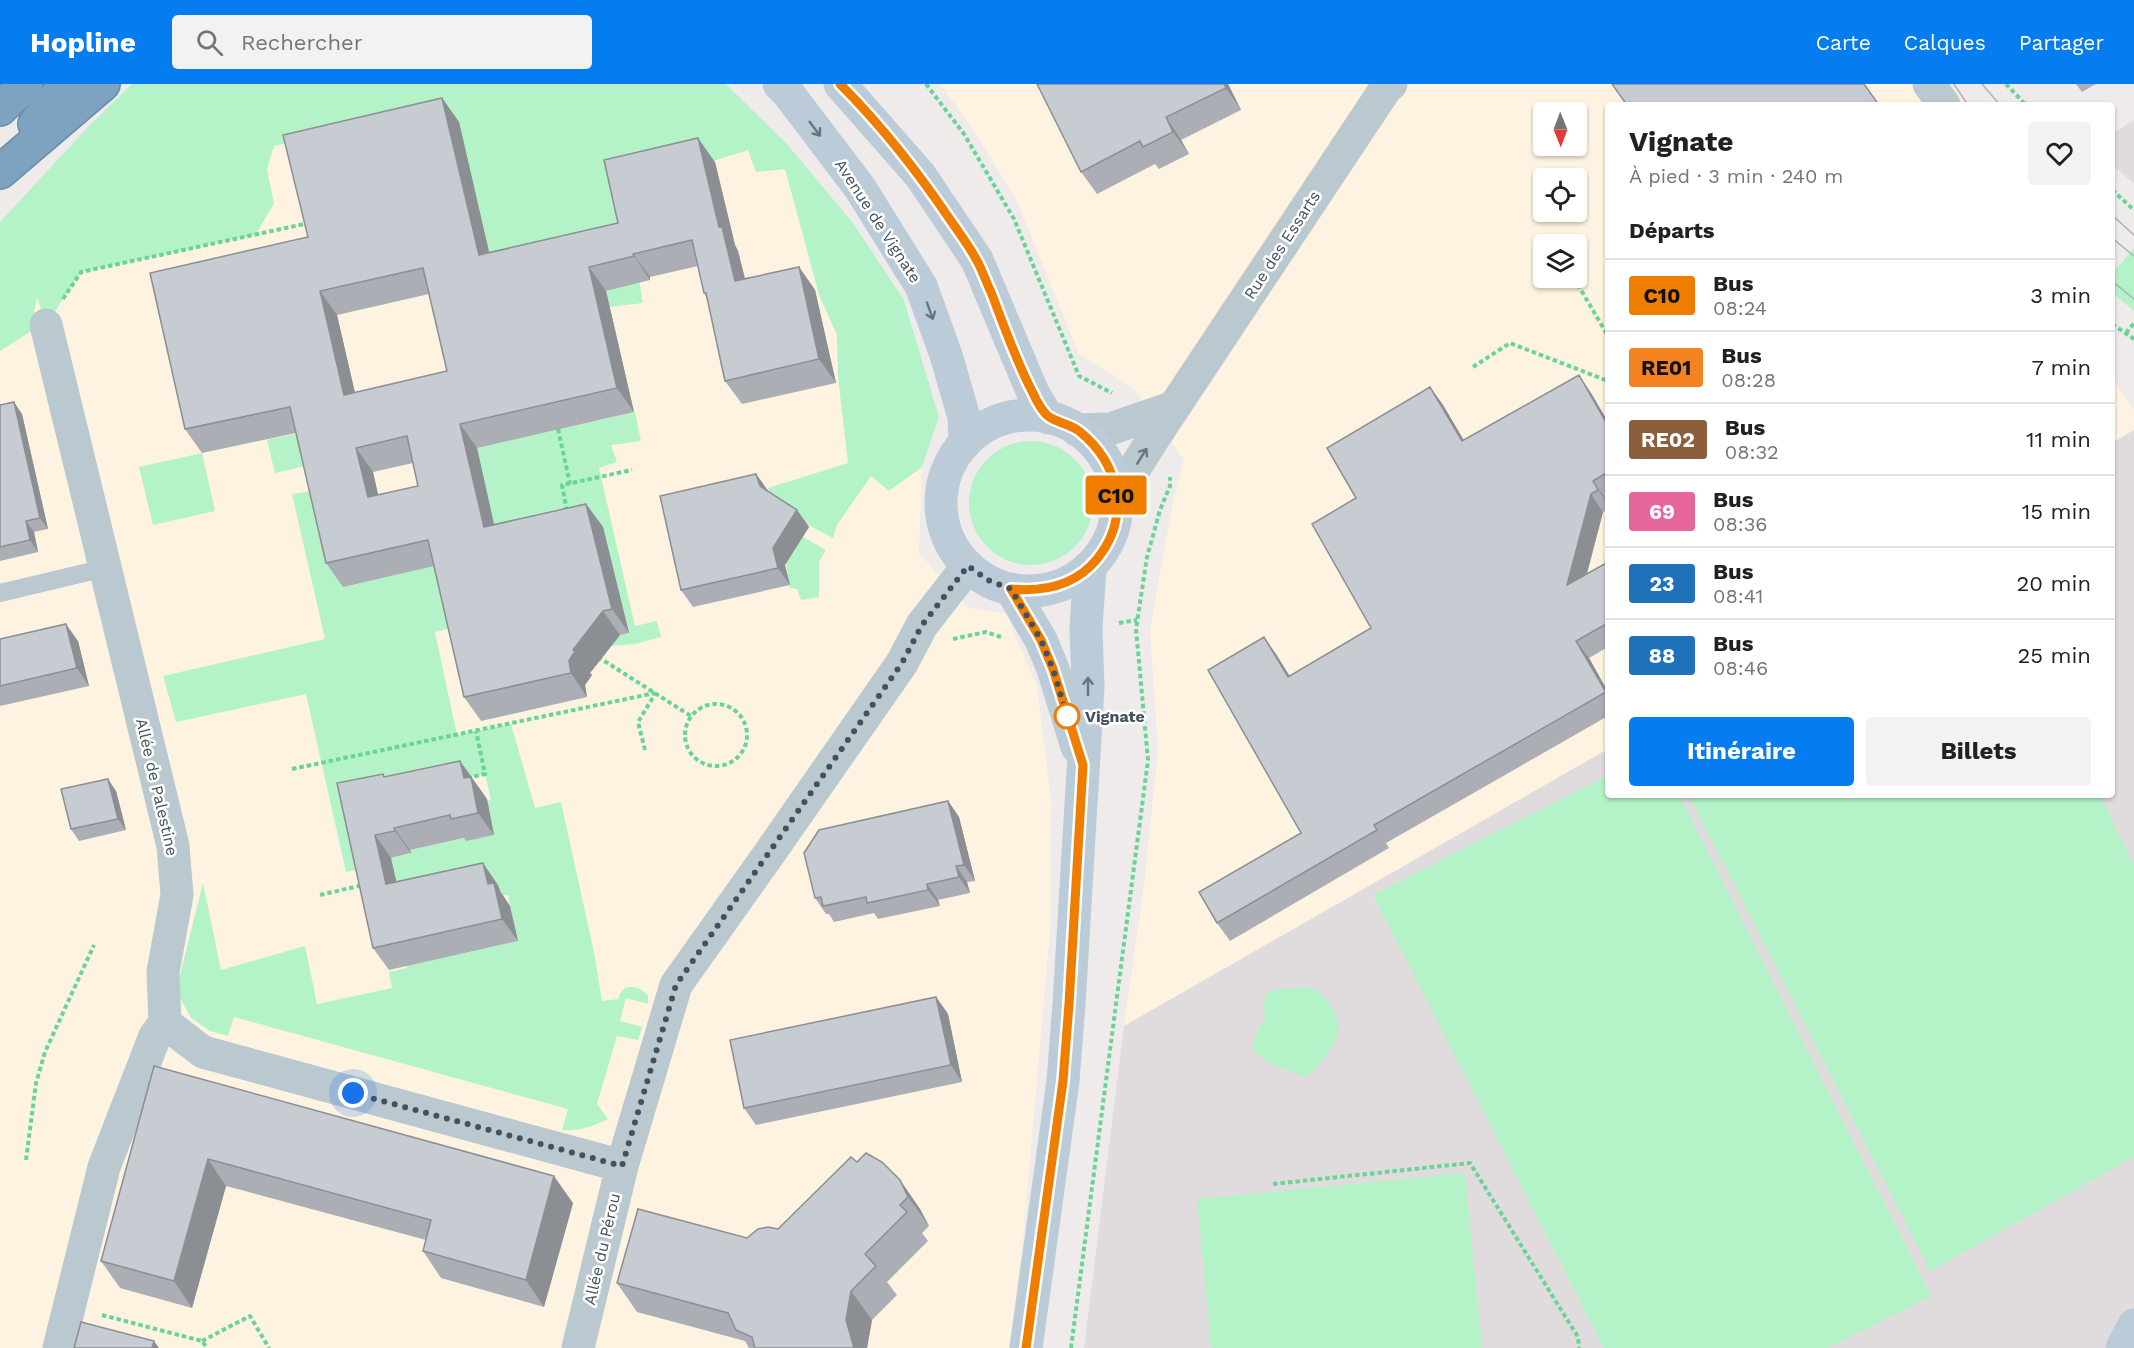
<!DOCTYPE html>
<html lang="fr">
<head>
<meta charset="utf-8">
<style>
	:root { --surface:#fff; --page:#f2f2f2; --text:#202124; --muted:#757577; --line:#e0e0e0; --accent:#057cef }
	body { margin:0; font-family:"Work Sans",sans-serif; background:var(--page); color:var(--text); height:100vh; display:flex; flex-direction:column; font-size:22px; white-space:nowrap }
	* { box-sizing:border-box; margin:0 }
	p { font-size:20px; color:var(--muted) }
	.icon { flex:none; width:33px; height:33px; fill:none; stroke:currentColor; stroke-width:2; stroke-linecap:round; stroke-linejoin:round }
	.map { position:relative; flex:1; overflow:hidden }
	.details { position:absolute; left:1605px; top:18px; width:510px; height:696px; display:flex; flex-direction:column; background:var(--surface); border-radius:6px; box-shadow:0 2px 4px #0004 }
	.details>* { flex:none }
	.badge { padding:0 12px; border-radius:4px; font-size:21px; line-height:39px }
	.needle { width:39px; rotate:179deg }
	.buttons { position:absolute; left:1533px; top:18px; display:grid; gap:12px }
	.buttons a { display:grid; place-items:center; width:54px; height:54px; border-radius:6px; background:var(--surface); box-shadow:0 2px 4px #0004; font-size:30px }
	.you { position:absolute; width:30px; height:30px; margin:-15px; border:4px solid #fff; border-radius:50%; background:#1a73e8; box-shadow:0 0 0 9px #1a73e833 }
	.map>.badge { position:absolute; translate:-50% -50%; box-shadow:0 0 0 3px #fff }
	h2 { padding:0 24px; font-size:22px; line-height:54px }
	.round { display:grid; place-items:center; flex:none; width:63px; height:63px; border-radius:6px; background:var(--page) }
	.overview { display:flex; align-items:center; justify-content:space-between; height:102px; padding:0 24px }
	h1 { font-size:28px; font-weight:700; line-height:45px }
	.action { display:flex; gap:12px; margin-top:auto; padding:12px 24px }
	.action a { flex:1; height:69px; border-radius:6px; background:var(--accent); color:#fff; font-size:24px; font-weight:700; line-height:69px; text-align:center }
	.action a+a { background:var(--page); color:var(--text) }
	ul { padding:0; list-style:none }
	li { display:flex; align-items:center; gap:18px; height:72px; padding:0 24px; border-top:2px solid var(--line) }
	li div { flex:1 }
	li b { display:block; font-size:22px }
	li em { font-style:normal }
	li .badge { min-width:66px; font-weight:700; text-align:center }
	header { display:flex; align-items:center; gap:36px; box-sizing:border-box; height:84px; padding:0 30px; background:var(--accent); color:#fff }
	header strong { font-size:28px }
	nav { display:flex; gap:33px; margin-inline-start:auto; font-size:21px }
	.search { width:420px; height:54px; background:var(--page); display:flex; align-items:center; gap:15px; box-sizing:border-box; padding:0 21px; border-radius:6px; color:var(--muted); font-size:22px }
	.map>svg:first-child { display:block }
	.commercial { fill:#fef3e1; fill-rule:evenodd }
	.education { fill:#e0dcdd }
	.green { fill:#b3f3c7 }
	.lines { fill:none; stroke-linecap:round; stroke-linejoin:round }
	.highway-casing { stroke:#688ead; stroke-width:36 }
	.path { stroke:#68d597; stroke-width:4; stroke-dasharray:4.5 3; stroke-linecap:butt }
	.lane { stroke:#bac8d0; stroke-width:18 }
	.street { stroke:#bac8d0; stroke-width:33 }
	.secondary { stroke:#bbcbd8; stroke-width:33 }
	.highway { stroke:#7da3c1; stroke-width:33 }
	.tram { stroke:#adb2b7; stroke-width:1.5 }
	.wall { fill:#abafb5; fill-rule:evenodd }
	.shaded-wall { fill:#8b8f93 }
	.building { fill:#c7ccd2; stroke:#8b8f93; stroke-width:1.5; fill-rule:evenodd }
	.oneway { stroke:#667680 }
	.oneway2 { stroke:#66757e }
	.line-casing { stroke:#fff; stroke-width:14 }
	.line { stroke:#ee7d00; stroke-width:9 }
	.walk { stroke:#42515b; stroke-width:6; stroke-dasharray:0 10.8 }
	.stop-dot { fill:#fff; stroke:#ee7d00; stroke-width:3 }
	.labels { text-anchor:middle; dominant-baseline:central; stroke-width:5; stroke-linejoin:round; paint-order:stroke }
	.street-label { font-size:16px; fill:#42515b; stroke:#fff }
	.stop-label { font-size:16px; font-weight:bold; fill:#42515b; stroke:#fff; text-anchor:start }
</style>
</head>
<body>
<header>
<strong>Hopline</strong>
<div class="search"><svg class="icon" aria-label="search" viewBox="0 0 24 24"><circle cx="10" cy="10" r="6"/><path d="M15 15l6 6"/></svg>Rechercher</div>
<nav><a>Carte</a><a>Calques</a><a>Partager</a></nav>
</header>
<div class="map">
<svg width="2134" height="1264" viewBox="0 0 2134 1264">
	<rect width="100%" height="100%" fill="#efebeb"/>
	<path class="commercial" d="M132,0H726L787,60L853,139L904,216L939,333L922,383L919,469L969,524L1006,530L1037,602L1051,717L1050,846L1023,1156L1009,1264H0V138L87,44Z
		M941,0H1913L1928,21H1608V665L1124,942L1144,801L1158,666L1150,546L1173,417L1184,376L1133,304L1079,270L1016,115L977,52ZM1544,28H1576V62H1544ZM1544,94H1576V128H1544ZM1544,160H1576V194H1544Z
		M2112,293L2134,326V346L2112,359Z"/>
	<path class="education" d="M2134,36V99L2112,81V50Z
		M2134,346V1264H1084L1124,942L1608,665V711H2112V359Z"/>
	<path class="green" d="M132,0H726L787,60L853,139L904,216L939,333L922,383L889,407L871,392L837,441L833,454L793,433L786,443L826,466L819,478V513L801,516L797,505L790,504L780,439L768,404L848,379L838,293L837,251L819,211L785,85L756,88L748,66L710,78L638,190L643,219L609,223L597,171L495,194L296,57L274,62L267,85L274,120L255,151L81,188L46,241L37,213L30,248L0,267V138L87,44Z
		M2134,164V227L2112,208V190Z
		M635,328L641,357L611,361L617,378L599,384L635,542L657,537L661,553L635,560L611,562L620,551L628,549L500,467L477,364Z
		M307,347L314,380L275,389L267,356Z
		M969 419a62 62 0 1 1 124 0a62 62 0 1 1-124 0Z
		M202,369L215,427L153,441L139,383Z
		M320,406L445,480L460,542L435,548L457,651L511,640L535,724L561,718L594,868L602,917L618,915C624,898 637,901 648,911V920L626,914L620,937L642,943L638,956L617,952L597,1020L608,1035C592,1043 579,1047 562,1046L568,1025L234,933L228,952L210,947L191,934L180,914L179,895L203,799L221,886L305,862L317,920L392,904L389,888L407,884V880H414L518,857L508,811L402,822L391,774L410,770V766L466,754L494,751L487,717L491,716L485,690L348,719L363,784L346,788L306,610L176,638L163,592L325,555L292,410Z
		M1608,691V711H1679L1931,1212L1827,1264H1604L1373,811Z
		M1689,711H2100L2134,782V1073L1930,1187Z
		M1311,903C1326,912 1342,930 1338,950C1337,957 1331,964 1326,970C1317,983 1318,985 1303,993L1265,976L1252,965L1258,946L1265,934L1263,921L1267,909L1279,905Z
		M1465,1089L1482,1264H1211L1197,1115Z"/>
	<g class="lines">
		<defs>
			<path id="highway" d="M0,25L26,0
				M35,40L66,0
				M0,88L103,0"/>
		</defs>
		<use href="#highway" class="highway-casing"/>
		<path class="path" d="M926,0L964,50L1014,135L1079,292L1112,309
			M2006,0L2026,21
			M2112,106L2134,126
			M1541,189H1544
			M1574,194L1608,252
			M63,215L81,188L309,139
			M2112,240L2134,255
			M2126,249L2134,239
			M1473,283L1510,259L1608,297
			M558,345L570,400
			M567,427L562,401L632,386
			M1119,539L1137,536
			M953,555L986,548L1001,553
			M598,573L691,632
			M685 651a31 31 0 1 1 62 0a31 31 0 1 1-62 0Z
			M645,666L638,638L655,610
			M292,685L655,609
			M467,694L485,690L476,647
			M320,811L363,801
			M26,1076L36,999L45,968L94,861
			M1273,1100L1470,1079L1578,1253L1579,1264
			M102,1231L202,1257L207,1264
			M202,1257L250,1232L269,1264
			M1071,1264L1148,676L1136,545L1147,473L1160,426L1170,402V393"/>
		<path class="lane" d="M0,509L105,484"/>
		<path class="street" d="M1929,0L1944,21
			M46,241L173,762L177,811L163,888L165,939L155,952L104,1083L59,1264
			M1077,346L1110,345L1174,323
			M1117,425L1133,387L1153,355L1386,4L1391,0
			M165,939L203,968L622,1082
			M578,1264L622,1082L676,901L769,770L902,579L922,541L968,482"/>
		<path class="secondary" d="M779,0L788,9L860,104L921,202L946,271L964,333L965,359
			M840,0L920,91L977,176L1033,309L1048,334
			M941 419a88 88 0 1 1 176 0a88 88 0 1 1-176 0Z
			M1011,505L1041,556L1053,585L1077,663
			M1026,1264L1063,997L1069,920L1088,604L1086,545L1090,483
			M2122,1264L2134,1241"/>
		<use href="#highway" class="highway"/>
		<path class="tram" d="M1954,0L1968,21
			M1982,0L2000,21
			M2112,131L2134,151
			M2112,154L2134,172
			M2112,197L2134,215"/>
	</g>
	<path class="wall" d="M1037,0H1228L1241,26L1181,56L1189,70L1159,85L1155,80L1097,110L1081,88Z
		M2076,0H2096L2082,8Z
		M442,14L459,38L489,168L618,139L715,78L735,161L738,167L745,194L799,183L815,206L836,299L742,320L725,297L707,215L704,209L698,182L650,193V196L606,207L634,328L477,364L494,440L586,420L603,443L629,549L620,551L590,589L592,591L585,601L587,613L481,637L464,613L434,482L343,503L326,479L296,349L202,369L185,345L308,153ZM429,210L447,287L355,309L337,231ZM413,379L418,402L378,411L373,388Z
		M1430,303L1443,321L1464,357L1591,309L1608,338V413L1605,414L1608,419V425L1603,428L1587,490L1608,478V563L1589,574L1608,608V632L1386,759L1389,764L1230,857L1217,839L1301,749L1264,553L1289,592L1371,544L1356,414Z
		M0,321L22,330L48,445L34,448L38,468L0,477Z
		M756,390L769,408L797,426L809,443L785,481L790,501L693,523L681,506Z
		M0,555L78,557L89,602L0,622Z
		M460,677L487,715L494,751L466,757L464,754L410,766L411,769L391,774L396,798L498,801L500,807L510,822L518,857L389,886L373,864L337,699L383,690L385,693Z
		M116,707L126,746L79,757L71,745Z
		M948,717L959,733L975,797L967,798L970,809L938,816L940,822L878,835L874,829L834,838L829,830H826L815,814Z
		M936,913L948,930L962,998L756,1041L744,1024Z
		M154,982L573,1119L544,1223L441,1194L423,1167L426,1156L226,1102L192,1224L120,1204L101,1177Z
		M857,1078L900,1096L920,1125L929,1142L922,1149L928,1157L887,1198L897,1211L872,1236L867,1264H749L745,1257L637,1228L617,1199L747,1154L778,1145Z"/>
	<path class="shaded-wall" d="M1224,0H1228L1241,26L1226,4Z
		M442,14L459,38L495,194L479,171Z
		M1166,33L1181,56L1189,70L1173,48Z
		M698,54L715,78L735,161L738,167L751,220L735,197L719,143Z
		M633,170L650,193V196L634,172Z
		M589,183L606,207L634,328L617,304Z
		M799,183L815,206L836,299L819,275Z
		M320,207L337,231L361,335L344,311Z
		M1579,291L1591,309L1608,338V342Z
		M1430,303L1443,321L1475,375L1462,357Z
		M14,318L22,330L48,445L40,434Z
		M460,340L477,364L500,467L484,443Z
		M356,364L373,388L384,437L368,413Z
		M756,390L768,407L772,419L760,402Z
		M1593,397L1605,414L1608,420L1598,406Z
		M1591,410L1603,428L1579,519L1567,501Z
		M586,420L603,443L629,549L612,525Z
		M797,426L809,443L785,481L790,501L778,484L773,464Z
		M26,437L34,448L38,468L30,456Z
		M603,527L620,551L590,589L592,591L585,601L587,613L571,589L569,577L573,566Z
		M66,540L78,557L89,602L77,584Z
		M1264,553L1276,570L1301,610L1288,593Z
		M1576,557L1589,574L1608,608V611Z
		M460,677L487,715L494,751L478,729L464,694Z
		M108,695L116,707L126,746L118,735Z
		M948,717L959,733L975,797L964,781Z
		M394,744L410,766L411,769L395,747Z
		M375,751L391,774L402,822L386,800Z
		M483,779L498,801L500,807L510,822L518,857L502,835L488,800Z
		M956,782L967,798L970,809L959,793Z
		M927,800L938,816L940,822L928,806Z
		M936,913L948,930L962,998L951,981Z
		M208,1075L226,1102L192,1224L174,1197Z
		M554,1092L573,1119L544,1223L526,1196Z
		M900,1096L920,1125L929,1142L908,1113Z
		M851,1207L872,1236L867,1264H854L846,1236Z
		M154,1257L159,1264H152Z"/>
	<path class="building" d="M1037,0H1224L1226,4L1166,33L1173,48L1143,63L1140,57L1081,88Z
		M1612,0H1864L1879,21H1627Z
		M442,14L479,171L618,139L604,76L698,54L719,143H722L735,197L799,183L819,275L725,297L706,209H704L692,156L633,170L634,172L589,183L617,304L460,340L484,443L586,420L612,525L603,527L573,566L575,567L569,577L571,589L464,613L428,456L326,479L290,323L185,345L150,189L308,153L283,51ZM423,184L447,287L344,311L320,207ZM407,352L418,402L368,413L356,364Z
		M1579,291L1608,342V388L1593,397L1598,406L1591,410L1567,501L1608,478V539L1576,557L1606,608L1374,741L1377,746L1217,839L1199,808L1301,749L1208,586L1264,553L1288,593L1371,544L1312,440L1356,414L1327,364L1430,303L1462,357Z
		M14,318L40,434L26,437L30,456L0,463V321Z
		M756,390L760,402L797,426L773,464L778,484L681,506L660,412Z
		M66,540L77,584L0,602V555Z
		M460,677L464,694L471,693L478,729L451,735L450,731L394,744L395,747L375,751L386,800L483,779L488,800L494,799L502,835L373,864L337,699L383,690L384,693Z
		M108,695L118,735L71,745L61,705Z
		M948,717L964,781L956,782L959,793L927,800L928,806L867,819L866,813L823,822L821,813L815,814L804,769L819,746Z
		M936,913L951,981L744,1024L730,956Z
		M154,982L554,1092L526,1196L423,1167L431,1136L208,1075L174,1197L101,1177Z
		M866,1069L882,1078L900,1096L908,1113L900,1121L907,1128L865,1170L876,1182L851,1207L846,1236L854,1264H755L752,1253L736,1246L728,1229L617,1199L638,1125L747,1154L758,1145L768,1143L778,1145L851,1073L857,1078Z
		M81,1238L154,1257L152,1264H74Z"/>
	<defs><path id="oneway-shaft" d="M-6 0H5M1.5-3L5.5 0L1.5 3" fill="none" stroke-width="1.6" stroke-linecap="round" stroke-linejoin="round" transform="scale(1.5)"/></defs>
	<g class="oneway">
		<use href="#oneway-shaft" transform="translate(815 45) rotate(53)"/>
		<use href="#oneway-shaft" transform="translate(930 227) rotate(70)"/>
		<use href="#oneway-shaft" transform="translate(1088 602) rotate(-90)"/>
	</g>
	<use class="oneway2" href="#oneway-shaft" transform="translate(1142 372) rotate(-58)"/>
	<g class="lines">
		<defs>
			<path id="line" d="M840,0C882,42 918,88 951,137C960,150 969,162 976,175C982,185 986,198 991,208C1004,242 1016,277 1033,309C1036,316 1044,331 1051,334C1060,339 1071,341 1079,347C1120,380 1131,433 1097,475C1075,502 1044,508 1011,505L1041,556L1053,585L1083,681L1069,920L1063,997L1026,1264"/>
		</defs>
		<use href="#line" class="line-casing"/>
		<use href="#line" class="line"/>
		<path class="walk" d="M353,1009L622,1082L676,901L902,579L922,541L968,482L988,496L1011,505L1041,556L1053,585L1067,632"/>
	</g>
	<circle class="stop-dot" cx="1067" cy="632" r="12"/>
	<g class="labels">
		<g class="street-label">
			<text transform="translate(878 137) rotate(57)">Avenue de Vignate</text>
			<text transform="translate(1282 161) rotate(-57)">Rue des Essarts</text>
			<text transform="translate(157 703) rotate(77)">Allée de Palestine</text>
			<text transform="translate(602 1165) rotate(-77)">Allée du Pérou</text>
		</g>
		<g class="stop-label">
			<text x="1085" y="632">Vignate</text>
		</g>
	</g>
</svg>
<div class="buttons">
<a><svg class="needle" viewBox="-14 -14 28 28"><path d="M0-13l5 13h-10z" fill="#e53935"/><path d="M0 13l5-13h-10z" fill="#757577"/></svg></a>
<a><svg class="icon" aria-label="locate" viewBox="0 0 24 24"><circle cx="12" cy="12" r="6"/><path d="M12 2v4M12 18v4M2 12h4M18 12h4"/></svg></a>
<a><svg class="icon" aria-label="layers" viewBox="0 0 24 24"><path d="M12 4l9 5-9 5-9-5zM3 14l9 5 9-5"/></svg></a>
</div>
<div class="you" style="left:353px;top:1009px"></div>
<b class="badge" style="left:1116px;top:411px;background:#ee7d00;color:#111">C10</b>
<section class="details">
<div class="overview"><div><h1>Vignate</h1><p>À pied · 3 min · 240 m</p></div><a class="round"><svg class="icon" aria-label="heart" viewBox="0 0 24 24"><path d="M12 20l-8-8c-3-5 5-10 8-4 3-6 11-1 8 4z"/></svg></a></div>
<h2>Départs</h2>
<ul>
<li><span class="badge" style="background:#ee7d00;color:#111">C10</span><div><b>Bus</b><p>08:24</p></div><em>3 min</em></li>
<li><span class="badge" style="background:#f58220;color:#111">RE01</span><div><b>Bus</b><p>08:28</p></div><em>7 min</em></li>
<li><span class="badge" style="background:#8b5e3c;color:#fff">RE02</span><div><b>Bus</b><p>08:32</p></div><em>11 min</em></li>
<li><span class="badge" style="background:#e7679c;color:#fff">69</span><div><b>Bus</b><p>08:36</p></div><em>15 min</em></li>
<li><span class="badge" style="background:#1f72b9;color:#fff">23</span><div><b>Bus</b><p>08:41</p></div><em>20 min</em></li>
<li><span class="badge" style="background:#1f72b9;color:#fff">88</span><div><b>Bus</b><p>08:46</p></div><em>25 min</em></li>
</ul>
<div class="action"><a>Itinéraire</a><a>Billets</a></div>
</section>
</div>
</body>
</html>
